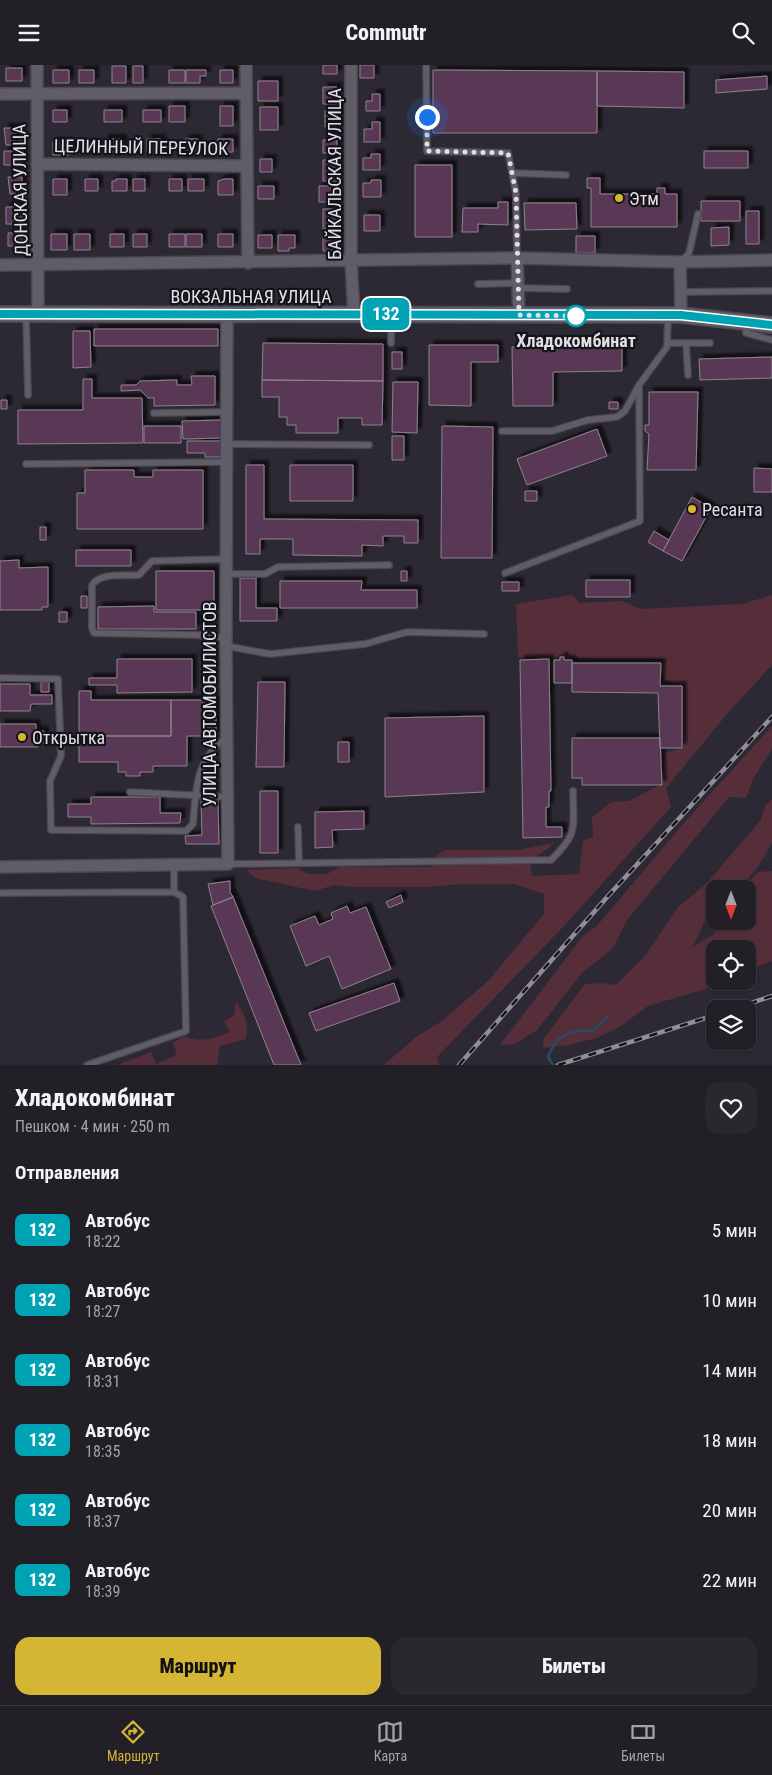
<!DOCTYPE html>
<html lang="ru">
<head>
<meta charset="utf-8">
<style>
	:root { --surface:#221f27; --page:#2a272f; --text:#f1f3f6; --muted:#a2a2a7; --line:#3f3d44; --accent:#d5b534 }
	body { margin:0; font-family:"Roboto Condensed",sans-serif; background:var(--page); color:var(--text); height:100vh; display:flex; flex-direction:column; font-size:19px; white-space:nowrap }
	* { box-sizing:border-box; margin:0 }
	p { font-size:16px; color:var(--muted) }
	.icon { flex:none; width:28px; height:28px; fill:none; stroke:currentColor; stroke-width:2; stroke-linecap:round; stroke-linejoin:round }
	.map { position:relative; height:1000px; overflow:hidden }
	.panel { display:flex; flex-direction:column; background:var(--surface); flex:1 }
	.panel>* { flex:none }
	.badge { padding:0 10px; border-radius:8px; font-size:18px; line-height:32px }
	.needle { width:32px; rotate:180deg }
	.controls { position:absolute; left:706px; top:815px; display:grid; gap:10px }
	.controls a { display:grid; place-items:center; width:50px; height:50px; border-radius:10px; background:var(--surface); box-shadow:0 1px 4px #0004,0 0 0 1px var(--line); font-size:25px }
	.you { position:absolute; width:25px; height:25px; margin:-12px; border:4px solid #fff; border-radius:50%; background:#1a73e8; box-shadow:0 0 0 8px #1a73e833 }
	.map>.badge { position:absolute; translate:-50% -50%; box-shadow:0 0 0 2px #fff }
	h2 { padding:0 15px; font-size:19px; line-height:45px }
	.round { display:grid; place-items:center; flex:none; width:52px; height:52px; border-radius:15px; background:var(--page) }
	.head { display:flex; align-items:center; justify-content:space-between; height:85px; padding:0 15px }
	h1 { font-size:24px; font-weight:800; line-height:38px }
	.action { display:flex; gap:10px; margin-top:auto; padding:10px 15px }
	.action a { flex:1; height:58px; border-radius:15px; background:var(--accent); color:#111; font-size:20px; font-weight:800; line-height:58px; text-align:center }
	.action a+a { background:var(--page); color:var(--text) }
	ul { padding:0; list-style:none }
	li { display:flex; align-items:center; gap:15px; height:70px; padding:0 15px }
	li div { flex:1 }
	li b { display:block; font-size:19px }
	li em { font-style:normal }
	li .badge { min-width:55px; font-weight:700; text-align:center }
	header { display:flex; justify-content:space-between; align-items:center; height:65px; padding:0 15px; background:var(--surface); font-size:22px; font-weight:800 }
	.tab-bar { display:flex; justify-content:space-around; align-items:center; height:70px; border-top:1px solid var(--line); background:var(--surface); font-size:14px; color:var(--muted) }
	.tab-bar a { display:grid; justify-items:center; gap:2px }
	.tab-bar .current { color:var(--accent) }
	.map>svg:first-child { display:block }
	.green { fill:#562e3a }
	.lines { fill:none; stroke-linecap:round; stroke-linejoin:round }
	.stream { stroke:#254d65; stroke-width:2.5 }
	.building { fill:#583955; stroke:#8d828b; filter:url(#shadow) }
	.lane-casing { stroke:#4a4750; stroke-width:8 }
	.street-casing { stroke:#4a4750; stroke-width:14 }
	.secondary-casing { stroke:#4a4750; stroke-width:18 }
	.lane { stroke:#605d69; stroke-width:5.5 }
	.street { stroke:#605d69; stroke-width:11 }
	.secondary { stroke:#605d69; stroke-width:15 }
	.rail-casing { stroke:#918e97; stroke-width:4.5 }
	.rail { stroke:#141318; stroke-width:2.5; stroke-dasharray:8; stroke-linecap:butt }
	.line-casing { stroke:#fff; stroke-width:11 }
	.line { stroke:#00a3b4; stroke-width:8 }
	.walk { stroke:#e1dfe6; stroke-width:5; stroke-dasharray:0 9 }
	.poi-dot { fill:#d5b534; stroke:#141318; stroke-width:2 }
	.stop-dot { fill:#fff; stroke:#00a3b4; stroke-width:2.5 }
	.labels { text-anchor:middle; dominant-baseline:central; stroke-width:4.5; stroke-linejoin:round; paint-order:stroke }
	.street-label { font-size:18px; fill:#e1dfe6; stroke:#141318 }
	.poi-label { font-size:18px; fill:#e1dfe6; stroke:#141318; text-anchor:start }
	.stop-label { font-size:18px; font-weight:bold; fill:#e1dfe6; stroke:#141318 }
</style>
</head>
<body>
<header><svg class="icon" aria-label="menu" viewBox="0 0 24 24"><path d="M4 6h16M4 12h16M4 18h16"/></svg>Commutr<svg class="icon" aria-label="search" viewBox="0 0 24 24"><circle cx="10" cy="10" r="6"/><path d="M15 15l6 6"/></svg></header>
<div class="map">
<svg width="772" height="1000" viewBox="0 0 772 1000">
	<defs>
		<filter id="shadow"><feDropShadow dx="4.5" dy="-4.5" stdDeviation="1" flood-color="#0009"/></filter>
	</defs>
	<rect width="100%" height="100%" fill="#2d2934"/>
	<path class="green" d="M572,530L580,538L623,536L640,544L742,539L772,530V600L727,649L666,723L671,742L565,860L437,992L439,1000H384L416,972L442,956L488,916L544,849V829L514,819H462L427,822H353L334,820L315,826L255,813L246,805L298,803L307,809H327L340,802H432L433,793L445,785H516L555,778L530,796L532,811L579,809L583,776L593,772L592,752L611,737L629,736L662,719L665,688L682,683V621L663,614V594L518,592L516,539Z
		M772,661V684L754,712L746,733L729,732L628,854L612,884L583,907L537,965L515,979L500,980L583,871L597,861L683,759Z
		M772,734V778L757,803L739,824H715V842L709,846L693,882L713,870L720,856H748V824H741L759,807L772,806V896L748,905V884H715V916H732L648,941L621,961L597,973L568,980L543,983L544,973L585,919L602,918L616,920L645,891L678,842L706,819L761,755L765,741Z
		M236,937C245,947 249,961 246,974L220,981L217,1000H117L151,987L156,999L177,990L173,978L184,971C201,978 213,974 230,967L224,957L234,950Z"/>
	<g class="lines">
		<path class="stream" d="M553,1000L548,992C556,970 570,964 592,966L609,951"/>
	</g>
	<path class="building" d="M323,0H337V9H323Z
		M360,0H374V13H360Z
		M112,1H126V18H112Z
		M133,1H143V18H133Z
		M6,3H22V16H6Z
		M53,5H69V18H53Z
		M79,5H94V18H79Z
		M169,5H185V18H169Z
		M186,5H206V11H200V18H186Z
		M220,5H233V18H220Z
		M433,5L597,6V68H433Z
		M597,6L684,7V43L597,41Z
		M767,11V24L716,28V15Z
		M258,16H278V36H258Z
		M323,22H337V39H323Z
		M372,29H380V46H366V36H372Z
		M169,41H185V57H169Z
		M220,41H233V61H220Z
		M260,42H278V65H260Z
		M53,45H67V57H53Z
		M104,45H122V57H104Z
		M143,45H161V57H143Z
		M325,46H337V62H325Z
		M372,57H380V77H364V64H372Z
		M4,63H20L22,80H6Z
		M104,74H122V87H104Z
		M147,74H161V87H147Z
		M185,74H198V87H185Z
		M218,74H233V87H218Z
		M323,75H337V88H323Z
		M53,77H69V90H53Z
		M4,86H22V100H4Z
		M704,86H748V103H704Z
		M371,89H380V105H363V93H371Z
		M260,94H272V107H260Z
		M323,95H337V116H323Z
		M415,100H452V172H415Z
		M8,112H22V129H10Z
		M587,113H600V129H657V123H665V129H677V162H591V123H587Z
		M53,114H67V130H53Z
		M85,114H98V126H85Z
		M116,114H127V126H112V116H116Z
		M133,114H145V126H133Z
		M169,114H182V126H169Z
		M188,114H204V126H188Z
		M224,114H233V130H218V116Z
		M371,115H381V132H363V118H371Z
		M258,121H274V134H258Z
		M319,121H337V137H319Z
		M701,136H740V156H701Z
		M498,137H508V160L478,159V167H462L463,143H498Z
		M524,138H576L577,164L525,165Z
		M6,142H22V159H6Z
		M323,144H337V164H323Z
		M746,146H759V179H746Z
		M364,150H380V166H364Z
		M729,162V180L711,181V163Z
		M8,168H22V181H8Z
		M51,169H67V185H51Z
		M74,169H90V185H74Z
		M110,169H124V182H110Z
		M133,169H147V182H133Z
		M169,169H185V182H169Z
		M186,169H202V182H186Z
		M218,169H233V182H218Z
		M258,170H272V183H258Z
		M278,170H295V183H289V186H278Z
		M323,170H337V186H323Z
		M576,171H595V188H576Z
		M94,264H218V281H94Z
		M73,266H90L91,302L73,303Z
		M263,278L383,279V316L262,315Z
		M429,280H498V297H471V341L429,340Z
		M512,282H622V306L553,307V341H513Z
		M392,287H402V304H392Z
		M772,292V313L700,315L699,294Z
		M191,311H215V340L154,341V333H148L140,325L121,326V320H136L140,316L177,315V320H192Z
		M83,314H92V333H142L143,378L18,379V345H83Z
		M262,315L383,316L382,360H362V353H338V368H296V360H287V352H279V332H262Z
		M393,317H418L417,368L392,367Z
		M649,327H698L696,405H647L649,369L645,366V360H649Z
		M1,335H7V344H1Z
		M609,337H618V344H609Z
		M223,355L224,373L183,374L182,356Z
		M144,361H181V378H144Z
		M442,361L493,362L492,493H441Z
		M597,364L607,391L527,420L517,394Z
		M392,371H404V395H392Z
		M187,376H224V392H205V388H187Z
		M246,400H264V454L418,455V478H404V471H383V481L362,480V491L293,490V474H260V489H246Z
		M290,400H353V436H290Z
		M754,403L772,404V427H754Z
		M85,405H134V412H153V405H203V464H77V428H85Z
		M525,426H537V436H525Z
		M692,432L711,443L682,496L663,486Z
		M40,462H46V475H40Z
		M654,466L669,475L663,486L648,477Z
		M76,485H131V501H76Z
		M19,495V503L48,502V542H42V545H0V496Z
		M156,506H214V545H156Z
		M401,506H407V516H401Z
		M240,513H256V543H277V556H240Z
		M586,515H630V532H586Z
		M280,516H362L361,525H417V543H280Z
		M502,517H519V526H502Z
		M81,531H87V543H81Z
		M154,541V547H196V564H98V542Z
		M59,547H67V557H59Z
		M560,592H564V595H572V618H554V595H560Z
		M117,594H192V627L117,628V620H89V613H117Z
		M549,594L551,726H549V742H546V762H562V772L523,773L520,595Z
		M206,595H212V605H206Z
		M572,598H661L660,621H682V683H660L658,628L572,627Z
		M41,617H49V627H41Z
		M258,617H285L284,702H256Z
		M0,619H30V630H52V639H31L30,646H0Z
		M79,626H91V635H171V671H79Z
		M171,635H216V671H187V701H153V707H140V711H126V707H118V697H79V671H171Z
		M484,651V727L385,732V653Z
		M0,659H36V666H44V678H38V682H0Z
		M572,673H660L662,720H582V713H572Z
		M338,677H349V697H338Z
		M260,726H278V788H260Z
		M91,732H160V748H181L180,758L91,759V752H68V739H91Z
		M201,736H218L219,779H186L185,771L202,770Z
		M364,746V764L332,765L333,782L315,783V747Z
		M230,816V827L233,832L213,840L208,819Z
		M401,830L403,837L389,843L386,837Z
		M233,832L301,1000H274L211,841Z
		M347,841L350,848L366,842L391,904L342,924L329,891L306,901L290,861L315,851L319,860L333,854L331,848Z
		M394,918L400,936L316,966L309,948Z"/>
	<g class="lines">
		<defs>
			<path id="lane" d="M426,0L427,86L508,88L516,128L517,193
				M513,108L566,110
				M682,196L689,188L698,149
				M478,219L518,218
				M518,223L567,224
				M680,227L772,226
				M26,250L28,330
				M391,250V278
				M747,257L746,268L772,275
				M667,278H710
				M686,278L688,310
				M154,348L227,347
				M502,366H552L588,355L617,352L625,346L638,322
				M227,379L369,380
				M26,399L227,397
				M505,508L640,456L639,320L667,282L668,250
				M226,509H265L278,502L389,500
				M226,573L197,570L94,568L92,563V520C101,507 124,511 139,510L152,496L226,494
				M226,581L270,589L365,579L407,567L484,569
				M0,613L58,614L61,691L50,716L51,765L186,766L193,759C196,724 195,695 227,672
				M130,727L227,732
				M298,762L299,798
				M228,799L551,795C579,768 573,763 573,726
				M174,827V800
				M0,828L174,827L183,832L186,966L87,1000"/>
			<path id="street" d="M37,0L38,250
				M246,0L248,198
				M351,0V196L354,249
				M0,29L246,28
				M37,99L246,101
				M517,193L519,250
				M680,197L681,250
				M0,200L517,193L680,197L772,195
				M0,802L228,799L226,581L227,250"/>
			<path id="secondary" d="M0,249L681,250L772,260"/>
		</defs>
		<use href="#lane" class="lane-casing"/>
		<use href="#street" class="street-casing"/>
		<use href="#secondary" class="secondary-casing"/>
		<use href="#lane" class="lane"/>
		<use href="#street" class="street"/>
		<use href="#secondary" class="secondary"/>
		<defs>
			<path id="rail" d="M734,944L772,931
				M459,1000L609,830L772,652
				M558,1000L715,950"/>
		</defs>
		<use href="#rail" class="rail-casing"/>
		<use href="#rail" class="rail"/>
	</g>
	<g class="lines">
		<defs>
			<path id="line" d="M0,249L681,250L772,260"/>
		</defs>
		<use href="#line" class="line-casing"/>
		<use href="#line" class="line"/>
		<path class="walk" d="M427,52V86L508,88L516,128L519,250L580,251H576"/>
	</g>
	<g class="poi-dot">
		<circle cx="619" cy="133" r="5"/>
		<circle cx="692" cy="444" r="5"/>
		<circle cx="22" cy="672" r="5"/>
	</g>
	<circle class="stop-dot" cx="576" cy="251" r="10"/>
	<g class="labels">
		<g class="street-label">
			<text transform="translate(141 82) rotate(1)">ЦЕЛИННЫЙ ПЕРЕУЛОК</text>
			<text transform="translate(334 109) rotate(-90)">БАЙКАЛЬСКАЯ УЛИЦА</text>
			<text transform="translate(20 125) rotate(-91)">ДОНСКАЯ УЛИЦА</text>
			<text x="251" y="231">ВОКЗАЛЬНАЯ УЛИЦА</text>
			<text transform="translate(209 639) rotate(-90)">УЛИЦА АВТОМОБИЛИСТОВ</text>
		</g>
		<g class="poi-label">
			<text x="629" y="133">Этм</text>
			<text x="702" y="444">Ресанта</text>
			<text x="32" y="672">Открытка</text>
		</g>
		<g class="stop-label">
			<text x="576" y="275">Хладокомбинат</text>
		</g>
	</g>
</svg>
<div class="controls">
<a><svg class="needle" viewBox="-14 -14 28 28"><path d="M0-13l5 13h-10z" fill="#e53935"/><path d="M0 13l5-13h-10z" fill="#a2a2a7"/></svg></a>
<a><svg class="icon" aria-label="locate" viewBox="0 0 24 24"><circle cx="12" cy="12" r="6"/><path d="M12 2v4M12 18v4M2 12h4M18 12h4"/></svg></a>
<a><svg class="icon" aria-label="layers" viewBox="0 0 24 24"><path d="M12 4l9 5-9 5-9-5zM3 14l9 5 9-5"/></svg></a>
</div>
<div class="you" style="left:427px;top:52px"></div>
<b class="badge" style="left:386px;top:249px;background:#00a3b4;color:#fff">132</b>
</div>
<section class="panel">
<div class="head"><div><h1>Хладокомбинат</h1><p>Пешком · 4 мин · 250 m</p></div><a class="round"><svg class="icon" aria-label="heart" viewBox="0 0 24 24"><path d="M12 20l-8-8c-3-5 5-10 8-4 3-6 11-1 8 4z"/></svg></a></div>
<h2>Отправления</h2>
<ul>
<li><span class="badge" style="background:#00a3b4;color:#fff">132</span><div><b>Автобус</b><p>18:22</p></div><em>5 мин</em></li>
<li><span class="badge" style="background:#00a3b4;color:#fff">132</span><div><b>Автобус</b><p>18:27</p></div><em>10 мин</em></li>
<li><span class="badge" style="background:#00a3b4;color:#fff">132</span><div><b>Автобус</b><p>18:31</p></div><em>14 мин</em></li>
<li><span class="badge" style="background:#00a3b4;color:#fff">132</span><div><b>Автобус</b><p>18:35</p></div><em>18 мин</em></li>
<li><span class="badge" style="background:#00a3b4;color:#fff">132</span><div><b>Автобус</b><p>18:37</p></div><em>20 мин</em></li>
<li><span class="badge" style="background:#00a3b4;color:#fff">132</span><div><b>Автобус</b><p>18:39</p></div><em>22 мин</em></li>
</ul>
<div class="action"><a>Маршрут</a><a>Билеты</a></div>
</section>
<nav class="tab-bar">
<a class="current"><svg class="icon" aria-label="directions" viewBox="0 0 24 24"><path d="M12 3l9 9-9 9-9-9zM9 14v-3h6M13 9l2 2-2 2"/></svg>Маршрут</a>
<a><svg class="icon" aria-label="map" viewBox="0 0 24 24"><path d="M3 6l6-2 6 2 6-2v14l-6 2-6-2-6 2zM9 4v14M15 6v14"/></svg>Карта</a>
<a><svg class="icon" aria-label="tickets" viewBox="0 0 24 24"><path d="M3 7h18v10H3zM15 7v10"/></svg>Билеты</a>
</nav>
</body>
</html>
